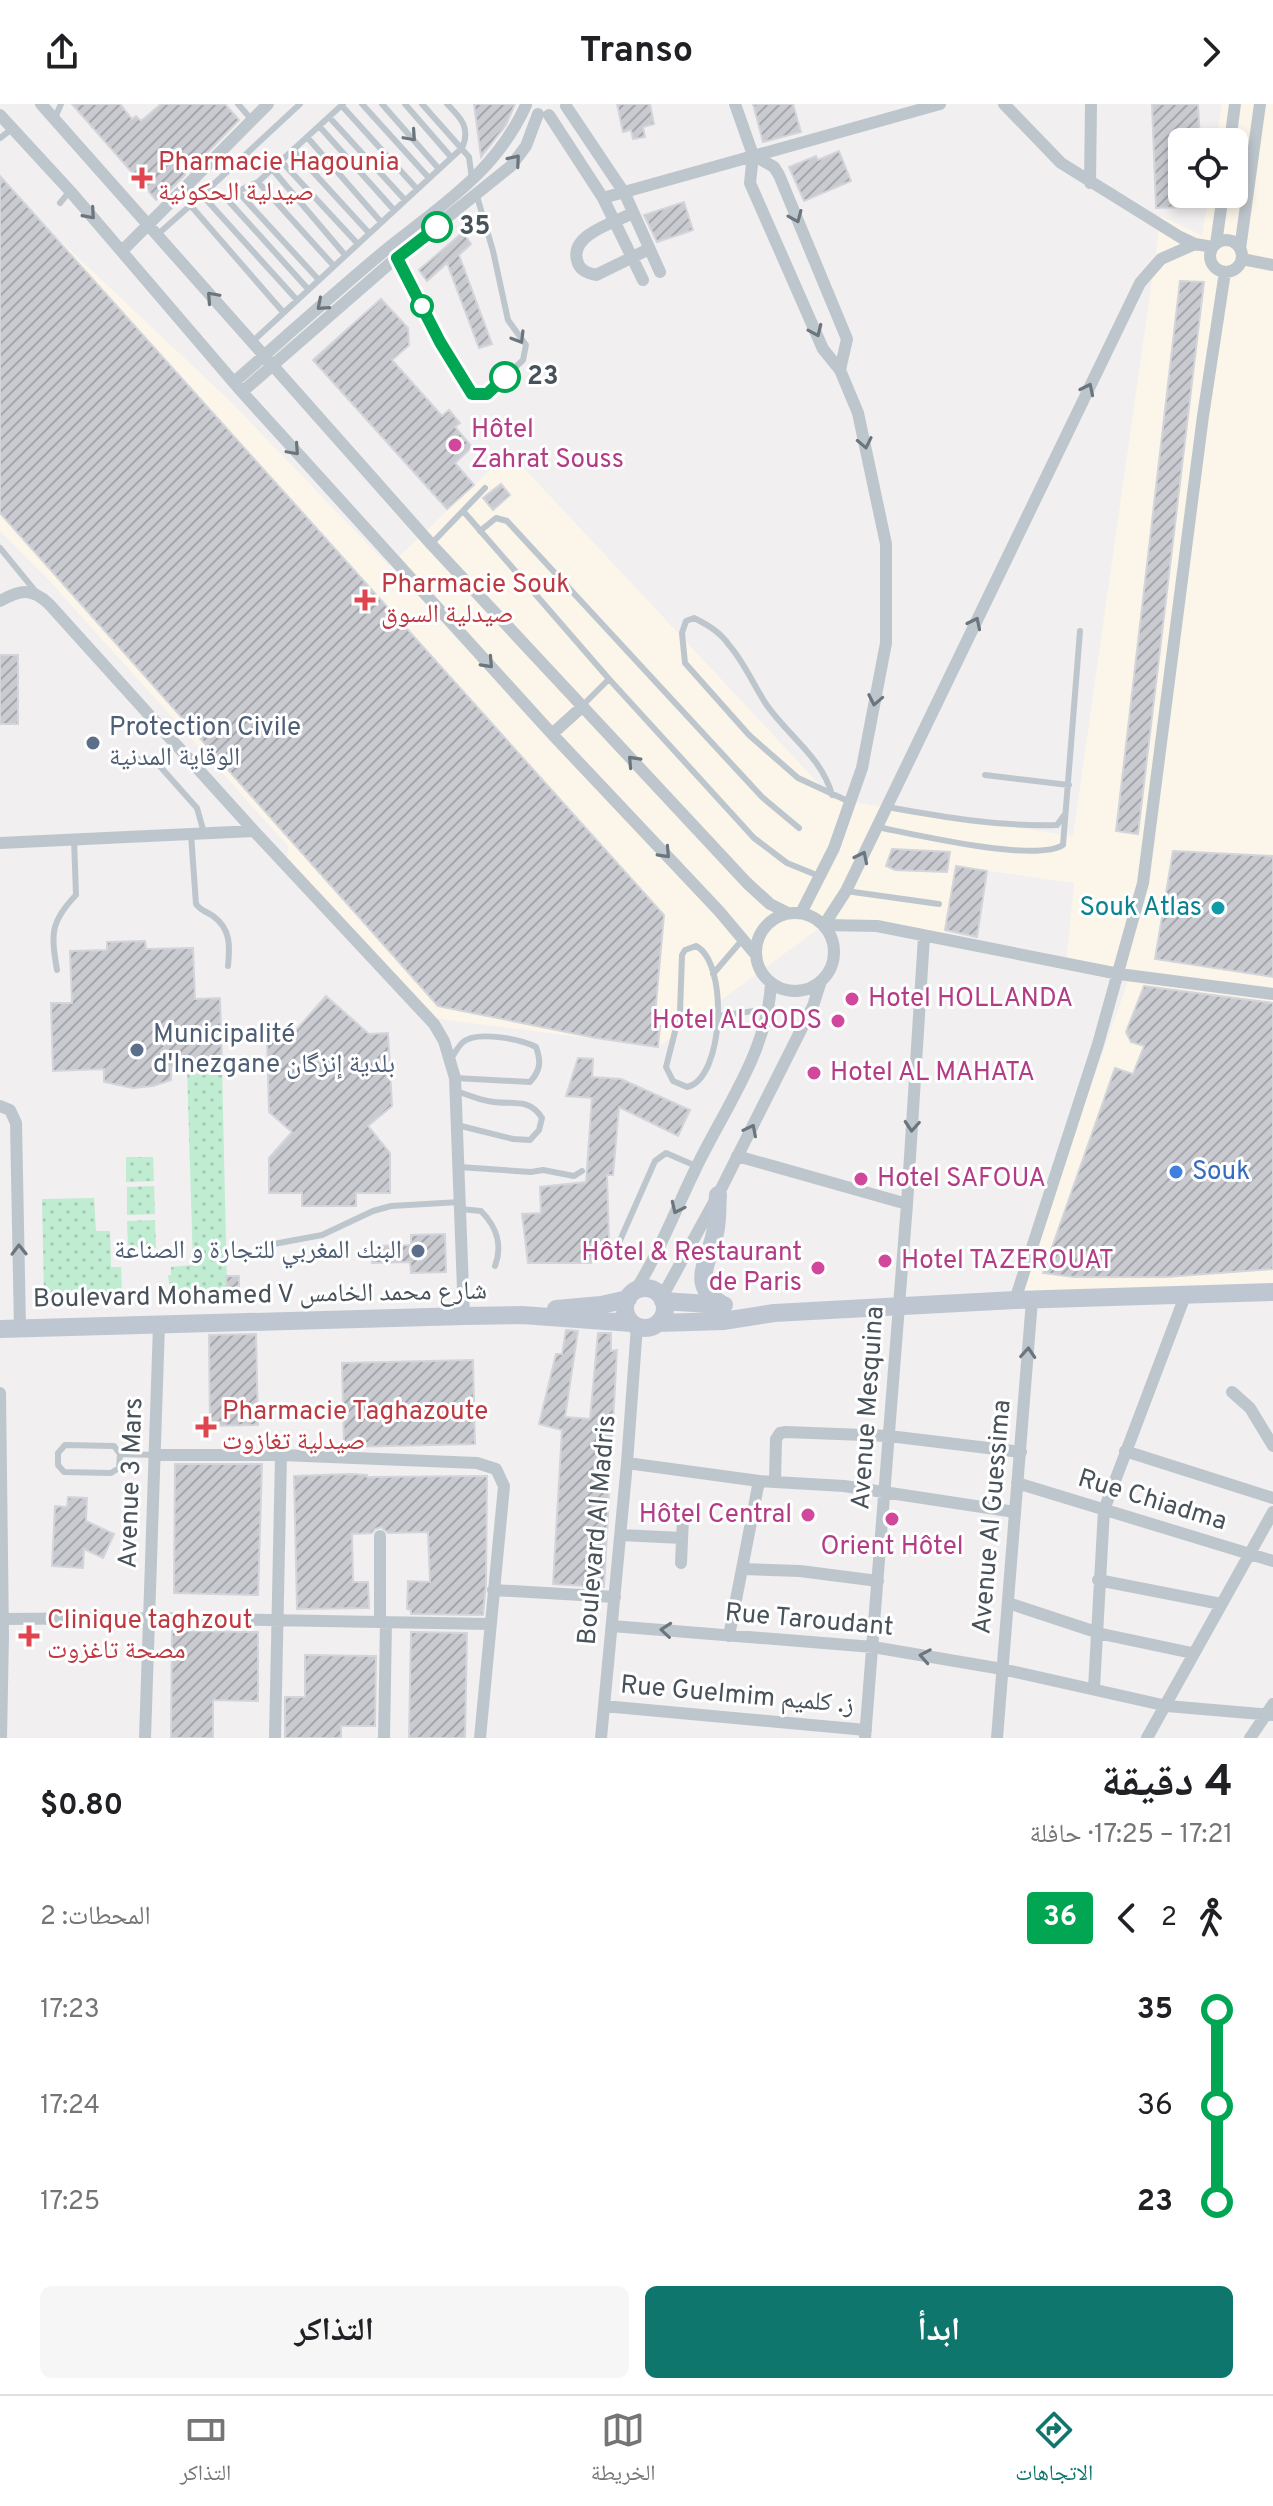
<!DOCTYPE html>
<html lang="ar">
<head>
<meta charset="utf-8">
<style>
	:root { --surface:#fff; --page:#f6f6f6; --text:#202124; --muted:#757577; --line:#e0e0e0; --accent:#0f766e }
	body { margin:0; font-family:Overpass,"Noto Naskh Arabic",sans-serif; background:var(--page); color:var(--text); direction:rtl; height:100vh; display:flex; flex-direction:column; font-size:30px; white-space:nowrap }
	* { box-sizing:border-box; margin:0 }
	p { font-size:26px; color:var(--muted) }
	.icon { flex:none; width:44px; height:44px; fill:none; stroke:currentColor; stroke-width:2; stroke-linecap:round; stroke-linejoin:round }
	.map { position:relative; height:1634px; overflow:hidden; direction:ltr }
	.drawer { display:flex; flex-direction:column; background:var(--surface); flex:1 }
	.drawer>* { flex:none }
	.badge { padding:0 16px; border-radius:6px; font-size:28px; line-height:52px }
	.fabs { position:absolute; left:1168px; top:24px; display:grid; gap:16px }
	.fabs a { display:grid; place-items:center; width:80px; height:80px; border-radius:12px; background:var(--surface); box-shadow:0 4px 12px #0003; font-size:40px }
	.map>.badge { position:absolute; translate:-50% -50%; box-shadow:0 0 0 4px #fff }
	.legs { display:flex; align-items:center; gap:12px; height:88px; padding:0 40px; font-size:26px }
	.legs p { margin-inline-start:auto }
	.headline { display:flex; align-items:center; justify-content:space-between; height:136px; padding:0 40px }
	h1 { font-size:44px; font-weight:700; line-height:60px }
	.action { display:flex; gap:16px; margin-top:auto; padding:16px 40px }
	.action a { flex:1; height:92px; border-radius:12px; background:var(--accent); color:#fff; font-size:32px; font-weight:700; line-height:92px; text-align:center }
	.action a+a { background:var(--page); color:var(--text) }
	ul { padding:0 40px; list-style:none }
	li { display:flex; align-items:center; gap:28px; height:96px; font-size:30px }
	li i { display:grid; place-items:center; width:12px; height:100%; margin:0 10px; background:currentColor }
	li i::after { content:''; width:20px; height:20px; margin:-10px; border:6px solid; border-radius:50%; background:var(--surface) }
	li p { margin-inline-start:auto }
	li:first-child i { background:linear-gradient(#0000 50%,currentColor 0) }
	li:last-child i { background:linear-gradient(currentColor 50%,#0000 0) }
	header { display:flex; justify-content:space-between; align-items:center; height:104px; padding:0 40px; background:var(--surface); font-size:36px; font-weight:700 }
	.dock { display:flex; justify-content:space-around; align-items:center; height:112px; border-top:2px solid var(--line); background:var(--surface); font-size:22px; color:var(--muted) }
	.dock a { display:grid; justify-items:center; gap:4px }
	.dock .current { color:var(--accent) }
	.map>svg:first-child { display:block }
	.commercial { fill:#fbf6e9 }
	.garden { fill:url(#garden-dots) }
	.building { fill:url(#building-hatch); stroke:#d3d5da; stroke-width:2 }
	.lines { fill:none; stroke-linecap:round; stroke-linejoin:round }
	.lane { stroke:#bec6cd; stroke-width:6 }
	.street { stroke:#bec6cd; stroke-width:12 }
	.secondary { stroke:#bec7d1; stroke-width:18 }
	.oneway { stroke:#6b757d }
	.line-1-casing { stroke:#fff; stroke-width:18 }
	.line-1 { stroke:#00a651; stroke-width:12 }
	.health-dot { fill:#e0444e; stroke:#fff; stroke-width:3 }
	.stop-1-dot { fill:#fff; stroke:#00a651; stroke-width:4 }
	.hotel-dot { fill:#d1479c; stroke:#fff; stroke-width:3 }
	.service-dot { fill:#5c6f8a; stroke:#fff; stroke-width:3 }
	.culture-dot { fill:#0f9aa8; stroke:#fff; stroke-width:3 }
	.shop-dot { fill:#3f7fe0; stroke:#fff; stroke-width:3 }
	.labels { text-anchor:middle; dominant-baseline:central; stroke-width:6; stroke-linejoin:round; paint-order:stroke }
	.health-label { font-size:26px; fill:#be3a42; stroke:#fff; text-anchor:start }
	.stop-label { font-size:26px; font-weight:bold; fill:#48525b; stroke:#fff; text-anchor:start }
	.hotel-label { font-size:26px; fill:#b23c85; stroke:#fff; text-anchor:start }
	.service-label { font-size:26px; fill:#4e5e75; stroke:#fff; text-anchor:start }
	.culture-label { font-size:26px; fill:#0d838f; stroke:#fff; text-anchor:end }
	.shop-label { font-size:26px; fill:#366cbe; stroke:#fff; text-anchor:start }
	.street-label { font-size:26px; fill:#48525b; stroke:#fff }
</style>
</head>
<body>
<header><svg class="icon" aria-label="forward" viewBox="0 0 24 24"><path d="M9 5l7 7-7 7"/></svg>Transo<svg class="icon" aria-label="share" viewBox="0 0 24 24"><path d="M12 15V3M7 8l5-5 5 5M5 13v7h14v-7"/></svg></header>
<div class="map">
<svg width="1273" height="1634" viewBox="0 0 1273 1634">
	<defs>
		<pattern id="garden-dots" width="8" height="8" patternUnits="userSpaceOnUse" patternTransform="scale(2)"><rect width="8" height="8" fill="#c0ecd2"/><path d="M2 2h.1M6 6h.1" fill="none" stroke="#a6ccb7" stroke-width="1.8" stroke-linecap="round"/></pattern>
		<pattern id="building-hatch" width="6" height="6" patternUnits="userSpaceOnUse" patternTransform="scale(2)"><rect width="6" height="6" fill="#c9cbd1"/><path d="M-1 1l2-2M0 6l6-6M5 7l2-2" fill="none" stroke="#a5a7ad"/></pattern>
	</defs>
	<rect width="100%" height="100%" fill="#f1efef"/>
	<path class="commercial" d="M1222,0H1273V1187L1015,1196L1132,866L1066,859L1074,779L956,762L945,829L833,814L658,943L431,914L287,758L288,742L47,474L0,427V80L230,297L389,462L509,348L833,695L1073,732L1161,112L1202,131L1209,90H1234V38H1216Z"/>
	<path class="garden" d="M222,961L227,1185L170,1187L168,1171H171V1163L193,1161L187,963Z
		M126,1053H153L154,1077L126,1078Z
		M154,1082L155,1110L127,1111V1083Z
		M94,1094L96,1127H110L111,1163H121L122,1188L44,1191L42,1095Z
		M155,1116L156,1144L128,1145L127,1117Z"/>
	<path class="building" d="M72,0H120L132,15L136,12L141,17L161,0H225L239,16L205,51L184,67L185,71L168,88L156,96Z
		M474,0H515L506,21L481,53Z
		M617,0H650L654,20L643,23L645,33L633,35L631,26L623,28Z
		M753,0H793L801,28L763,38Z
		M1152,0H1198L1200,38H1182V90H1184L1185,103L1156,104Z
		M839,47L851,77L804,97L789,63L816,52L818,56Z
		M0,72L664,811L654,922H660L658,943L596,934L438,902L0,409Z
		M684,98L693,126L657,138L644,111Z
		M463,128L471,140L459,151L492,240L479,244L447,159L427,177L419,166Z
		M1180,177L1204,178L1138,730L1116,727Z
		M381,195L408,224L409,241L392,256L442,312L449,306L460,319L455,323L472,343L455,359L474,381L447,405L313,256Z
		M501,380L510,391L493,406L483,394Z
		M0,551H18V620H0Z
		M892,745L950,748L947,768L895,766L886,762Z
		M1173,747L1273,752V873L1155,855Z
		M956,762L987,767L977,833L945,826Z
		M145,837L146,845L193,844L195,895L220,894L222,961L171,963V976L153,982L133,984L104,978V965L53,967L51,899H72L70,847L107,846V838Z
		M1144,882L1273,899V1165L1166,1173H1074L1043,1169L1115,964L1133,970L1144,942L1131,938L1126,928Z
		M326,892L369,930L388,929L392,1002L368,1022L390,1049V1089H356V1102H302V1089H269V1054L292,1028L269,1008L267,934L290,933Z
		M578,954L593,955L592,973L621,975L690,1006L678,1032L619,1003L613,1071H607L609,1138L591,1159H528L522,1110L541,1109L540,1083L586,1078L592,994L566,992Z
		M445,1130L446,1168L411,1169L410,1158L372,1159V1142L411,1141V1131Z
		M226,1172H239V1184L227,1185Z
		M566,1226L578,1227L565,1313L590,1315L598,1229H611V1247L617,1246L604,1483L553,1480L562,1326L539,1320L556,1250H562Z
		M256,1230L258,1321L210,1322L209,1231Z
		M473,1256L475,1340L344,1343L342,1259Z
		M175,1360H262L258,1491L174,1489Z
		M350,1370L367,1371V1373L487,1372L486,1479L483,1511L411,1510V1506L407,1505L408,1477L430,1478L428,1428L388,1429L381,1423L375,1425L372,1429L352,1430L353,1478H368L369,1504L297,1505L294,1372Z
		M68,1393L87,1394L86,1417L114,1430L103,1454L84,1445L83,1464L52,1462L55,1402L67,1403Z
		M172,1527L258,1528V1597L213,1596V1634H171Z
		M411,1528L467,1529L465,1634H409Z
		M305,1551L376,1552L375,1622H341V1634H285V1593H305Z"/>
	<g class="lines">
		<path class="lane" d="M238,0L251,15
			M362,0L429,74
			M382,0L439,65
			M405,0L451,53
			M422,0L469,53L472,75
			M342,2L417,85
			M329,13L405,96
			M54,16L61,0
			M319,22L394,106
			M307,33L381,118
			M0,34L13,24
			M293,46L369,129
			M281,57L357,139
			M272,65L345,151
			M258,78L333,161
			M239,89L318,175
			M225,93L308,185
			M60,99L70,87
			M191,102L283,208
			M157,131L202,91L225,93L258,78L343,0
			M398,155L460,273L472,290H487L523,256L526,241L508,216L493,147L476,89
			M297,196L202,91L300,0
			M252,238L462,44C471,24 461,14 447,0
			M464,408L609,575L754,734L787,759L819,772
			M480,427L496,414L507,417L762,693L799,724
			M432,439L485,384
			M0,444L36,488
			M583,601L609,575
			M139,655H148L157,659L197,704L204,729
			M985,671L1069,681
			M832,691C822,653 787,631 766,600C753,580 744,558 729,541C720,528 708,521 694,514L686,517L682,529L685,559L749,631L798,674L850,698
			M887,703C943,713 1000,723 1057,721L1065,710
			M877,723C913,730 1035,759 1063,741L1080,527
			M191,730L196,800C201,807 206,807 213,812C231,825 230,842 228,862
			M846,787L939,800
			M696,842C729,859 724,975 687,983L673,977L666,963L680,908L682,851L685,846Z
			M57,866C51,830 50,818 76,791L74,735
			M713,870L743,835
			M719,912L767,905
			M451,955C454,950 458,943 462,939C475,926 521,935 536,943C541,957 541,966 530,978L455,974
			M456,987C466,990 477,995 488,997C510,1002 529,992 542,1014L539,1026L530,1036L513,1035L457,1021
			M459,1063L531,1068L543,1066L574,1072L582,1067
			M460,1105L481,1107C496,1122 503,1141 495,1162
			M263,1142L322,1131L373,1107L391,1102L460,1098
			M614,1150L655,1057L666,1049L696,1062
			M65,1341L114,1342L120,1350L119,1364L111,1369L64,1368L58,1361V1349Z
			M120,1350L155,1351"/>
		<path class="street" d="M41,0L431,440L747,779L770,800L788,809
			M735,0L753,51L750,79L823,245L840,266L858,309L886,440V539L862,664L834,744L801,809
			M1004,0L1061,59L1180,133L1195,140L1213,143
			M566,2L625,90L660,168
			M0,11L70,87L242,288L552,630L719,807L756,851
			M549,11L603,94L643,176
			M1230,38L1235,0
			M753,51L774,63L779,71L847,235L840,266
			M1090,79L1091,0
			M603,94L940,0
			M633,109C616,118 570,130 577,156C579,166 587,169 596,171L649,145
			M1210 152a16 16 0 1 1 32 0a16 16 0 1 1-32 0Z
			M1216,140L1223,90
			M1240,145L1260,0
			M122,147L268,0
			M1242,155L1273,161
			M234,278C283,235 332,191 382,149C438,103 495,70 526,1
			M242,288L388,161L511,62L526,42L538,10
			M0,497C20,486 31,483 49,500L254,727L434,920L444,937L455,974L464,1212
			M552,630L582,603
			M0,739L254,727
			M756 848a39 39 0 1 1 78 0a39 39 0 1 1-78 0Z
			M824,821L846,787L877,723L1140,179L1161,155L1195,140
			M824,821L877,822L1119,870L1273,890
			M0,1002L10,1006L16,1019L20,1224
			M737,1052L907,1100
			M635,1187C659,1149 675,1107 695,1066C724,1005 768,947 771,879
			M662,1193L718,1091L813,902L821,877
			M1015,1196L1098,940L1143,779L1203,312L1225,168
			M1232,1288L1250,1304L1273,1342
			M0,1289L3,1532L1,1634
			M1125,1347L1273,1394
			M155,1351H281L477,1359L496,1365L504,1382L480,1634
			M627,1359L759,1377L844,1382L1015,1408
			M775,1377L776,1335L780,1329L786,1328L889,1332L1021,1348
			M1017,1379L1273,1457
			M621,1431L682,1434
			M681,1459L683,1414
			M743,1465L800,1467L878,1477
			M1098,1476L1221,1500
			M493,1486L615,1493
			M1008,1499L1102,1530L1192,1549
			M0,1515L149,1514L490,1520
			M380,1518V1432
			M612,1522L873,1543L1002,1565L1167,1602L1273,1611
			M729,1532L759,1377
			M1094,1584L1104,1406L1185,1192
			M604,1602L866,1626
			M145,1634L159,1221
			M275,1634L281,1351
			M384,1634L386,1518
			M601,1634L627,1359L637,1222
			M865,1634L907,1100L924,833
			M997,1634L1032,1196
			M1147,1634L1273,1408
			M1250,1634L1273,1600"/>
		<path class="secondary" d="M718,1091C717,1103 718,1117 715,1129C709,1159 688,1181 723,1201
			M625 1204a20 20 0 1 1 40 0a20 20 0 1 1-40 0Z
			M663,1197L724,1201
			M556,1205L601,1201L628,1195
			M658,1219L723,1217L774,1209L1015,1196L1273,1188
			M0,1225L464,1212L522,1211L632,1219"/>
	</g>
	<defs><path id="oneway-chevron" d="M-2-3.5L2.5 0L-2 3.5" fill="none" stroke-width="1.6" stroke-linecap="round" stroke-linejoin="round" transform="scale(2)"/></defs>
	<g class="oneway">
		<use href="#oneway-chevron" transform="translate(411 32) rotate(48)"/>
		<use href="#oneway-chevron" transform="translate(515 56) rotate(-50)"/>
		<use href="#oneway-chevron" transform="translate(90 110) rotate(49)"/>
		<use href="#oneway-chevron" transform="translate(796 113) rotate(67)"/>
		<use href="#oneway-chevron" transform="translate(212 193) rotate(-132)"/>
		<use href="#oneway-chevron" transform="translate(322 201) rotate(139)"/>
		<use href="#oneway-chevron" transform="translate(816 227) rotate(66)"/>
		<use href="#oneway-chevron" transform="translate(519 234) rotate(59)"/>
		<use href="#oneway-chevron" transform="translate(1088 285) rotate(-64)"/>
		<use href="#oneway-chevron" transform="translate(865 339) rotate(78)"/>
		<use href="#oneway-chevron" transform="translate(294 346) rotate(48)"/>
		<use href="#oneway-chevron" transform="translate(975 519) rotate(-64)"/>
		<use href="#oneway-chevron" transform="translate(488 559) rotate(47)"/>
		<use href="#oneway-chevron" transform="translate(875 596) rotate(101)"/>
		<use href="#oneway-chevron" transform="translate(633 657) rotate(-133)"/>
		<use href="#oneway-chevron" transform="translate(665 749) rotate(47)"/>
		<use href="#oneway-chevron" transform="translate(862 753) rotate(-64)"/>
		<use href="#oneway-chevron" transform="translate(912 1022) rotate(94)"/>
		<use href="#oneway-chevron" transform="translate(751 1026) rotate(-63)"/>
		<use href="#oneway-chevron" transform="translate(677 1104) rotate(115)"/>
		<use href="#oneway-chevron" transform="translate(19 1146) rotate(-91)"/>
		<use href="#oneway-chevron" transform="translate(1028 1249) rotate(-86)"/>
		<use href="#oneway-chevron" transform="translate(666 1526) rotate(-175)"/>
		<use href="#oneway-chevron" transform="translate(925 1552) rotate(-170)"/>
	</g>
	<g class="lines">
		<defs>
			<path id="line-1" d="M437,123L397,154L440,238L472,290H487L505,273"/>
		</defs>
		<use href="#line-1" class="line-1-casing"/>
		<use href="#line-1" class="line-1"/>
	</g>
	<g class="health-dot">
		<path d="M138 62h8v8h8v8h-8v8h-8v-8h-8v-8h8z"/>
		<path d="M361 484h8v8h8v8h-8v8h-8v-8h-8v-8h8z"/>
		<path d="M202 1311h8v8h8v8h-8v8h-8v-8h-8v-8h8z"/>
		<path d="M25 1520h8v8h8v8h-8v8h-8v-8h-8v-8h8z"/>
	</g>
	<g class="stop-1-dot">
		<circle cx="437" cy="123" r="14"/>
		<circle cx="422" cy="202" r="10"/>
		<circle cx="505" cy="273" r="14"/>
	</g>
	<g class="hotel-dot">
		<circle cx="455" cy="341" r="8"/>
		<circle cx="852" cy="895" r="8"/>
		<circle cx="838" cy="917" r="8"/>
		<circle cx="814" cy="969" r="8"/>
		<circle cx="861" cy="1075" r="8"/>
		<circle cx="885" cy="1157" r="8"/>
		<circle cx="818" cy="1164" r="8"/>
		<circle cx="808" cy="1411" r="8"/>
		<circle cx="892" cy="1415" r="8"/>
	</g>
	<g class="service-dot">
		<circle cx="93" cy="639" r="8"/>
		<circle cx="137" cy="946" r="8"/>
		<circle cx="418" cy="1147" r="8"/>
	</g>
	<circle class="culture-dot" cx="1218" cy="804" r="8"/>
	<circle class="shop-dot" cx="1176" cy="1068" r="8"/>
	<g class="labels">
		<g class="health-label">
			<text x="158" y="59">Pharmacie Hagounia<tspan x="158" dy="30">صيدلية الحكونية</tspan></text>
			<text x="381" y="481">Pharmacie Souk<tspan x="381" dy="30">صيدلية السوق</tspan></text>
			<text x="222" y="1308">Pharmacie Taghazoute<tspan x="222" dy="30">صيدلية تغازوت</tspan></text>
			<text x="47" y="1517">Clinique taghzout<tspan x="47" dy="30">مصحة تاغزوت</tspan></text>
		</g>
		<g class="stop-label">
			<text x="459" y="123">35</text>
			<text x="527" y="273">23</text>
		</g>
		<g class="hotel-label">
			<text x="471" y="326">Hôtel<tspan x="471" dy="30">Zahrat Souss</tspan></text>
			<text x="868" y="895">Hotel HOLLANDA</text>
			<text x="822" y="917" text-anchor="end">Hotel ALQODS</text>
			<text x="830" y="969">Hotel AL MAHATA</text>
			<text x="877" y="1075">Hotel SAFOUA</text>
			<text x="802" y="1149" text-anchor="end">Hôtel &amp; Restaurant<tspan x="802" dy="30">de Paris</tspan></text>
			<text x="901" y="1157">Hotel TAZEROUAT</text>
			<text x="792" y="1411" text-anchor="end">Hôtel Central</text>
			<text x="892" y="1443" text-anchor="middle">Orient Hôtel</text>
		</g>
		<g class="service-label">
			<text x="109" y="624">Protection Civile<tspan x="109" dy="30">الوقاية المدنية</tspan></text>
			<text x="153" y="931">Municipalité<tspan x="153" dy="30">d'Inezgane بلدية إنزگان</tspan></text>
			<text x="402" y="1147" text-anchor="end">البنك المغربي للتجارة و الصناعة</text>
		</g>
		<g class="culture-label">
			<text x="1202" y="804">Souk Atlas</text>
		</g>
		<g class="shop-label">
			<text x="1192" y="1068">Souk</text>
		</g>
		<g class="street-label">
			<text transform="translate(260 1192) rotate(-1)">Boulevard Mohamed V شارع محمد الخامس</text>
			<text transform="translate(869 1304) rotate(-86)">Avenue Mesquina</text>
			<text transform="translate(132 1379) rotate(-88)">Avenue 3 Mars</text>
			<text transform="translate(1152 1397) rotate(17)">Rue Chiadma</text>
			<text transform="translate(993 1413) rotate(-85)">Avenue Al Guessima</text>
			<text transform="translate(598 1426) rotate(-85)">Boulevard Al Madris</text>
			<text transform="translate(809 1517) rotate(5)">Rue Taroudant</text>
			<text transform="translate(737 1592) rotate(5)">Rue Guelmim ز. كلميم</text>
		</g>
	</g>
</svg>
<div class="fabs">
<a><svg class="icon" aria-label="locate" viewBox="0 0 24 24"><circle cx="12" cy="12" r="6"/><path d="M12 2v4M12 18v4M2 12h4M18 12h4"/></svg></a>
</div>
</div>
<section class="drawer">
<div class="headline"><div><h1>4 دقيقة</h1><p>17:21 – 17:25 · حافلة</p></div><b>$0.80</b></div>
<div class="legs"><svg class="icon" aria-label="walk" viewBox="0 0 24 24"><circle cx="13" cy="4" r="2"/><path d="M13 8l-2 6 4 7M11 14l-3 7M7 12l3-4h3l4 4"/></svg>2<svg class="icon" aria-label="back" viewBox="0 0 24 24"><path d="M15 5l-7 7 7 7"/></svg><b class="badge" style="background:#00a651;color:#fff">36</b><p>المحطات: 2</p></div>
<ul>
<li><i style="color:#00a651"></i><b>35</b><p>17:23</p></li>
<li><i style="color:#00a651"></i><span>36</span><p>17:24</p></li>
<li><i style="color:#00a651"></i><b>23</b><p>17:25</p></li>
</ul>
<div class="action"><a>ابدأ</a><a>التذاكر</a></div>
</section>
<nav class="dock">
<a class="current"><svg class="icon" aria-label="directions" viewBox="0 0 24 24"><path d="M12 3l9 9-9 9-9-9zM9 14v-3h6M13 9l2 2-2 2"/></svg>الاتجاهات</a>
<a><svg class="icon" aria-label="map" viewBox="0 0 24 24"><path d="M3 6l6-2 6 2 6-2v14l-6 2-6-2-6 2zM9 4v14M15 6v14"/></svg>الخريطة</a>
<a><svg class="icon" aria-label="tickets" viewBox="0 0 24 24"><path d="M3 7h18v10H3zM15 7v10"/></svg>التذاكر</a>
</nav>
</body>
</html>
